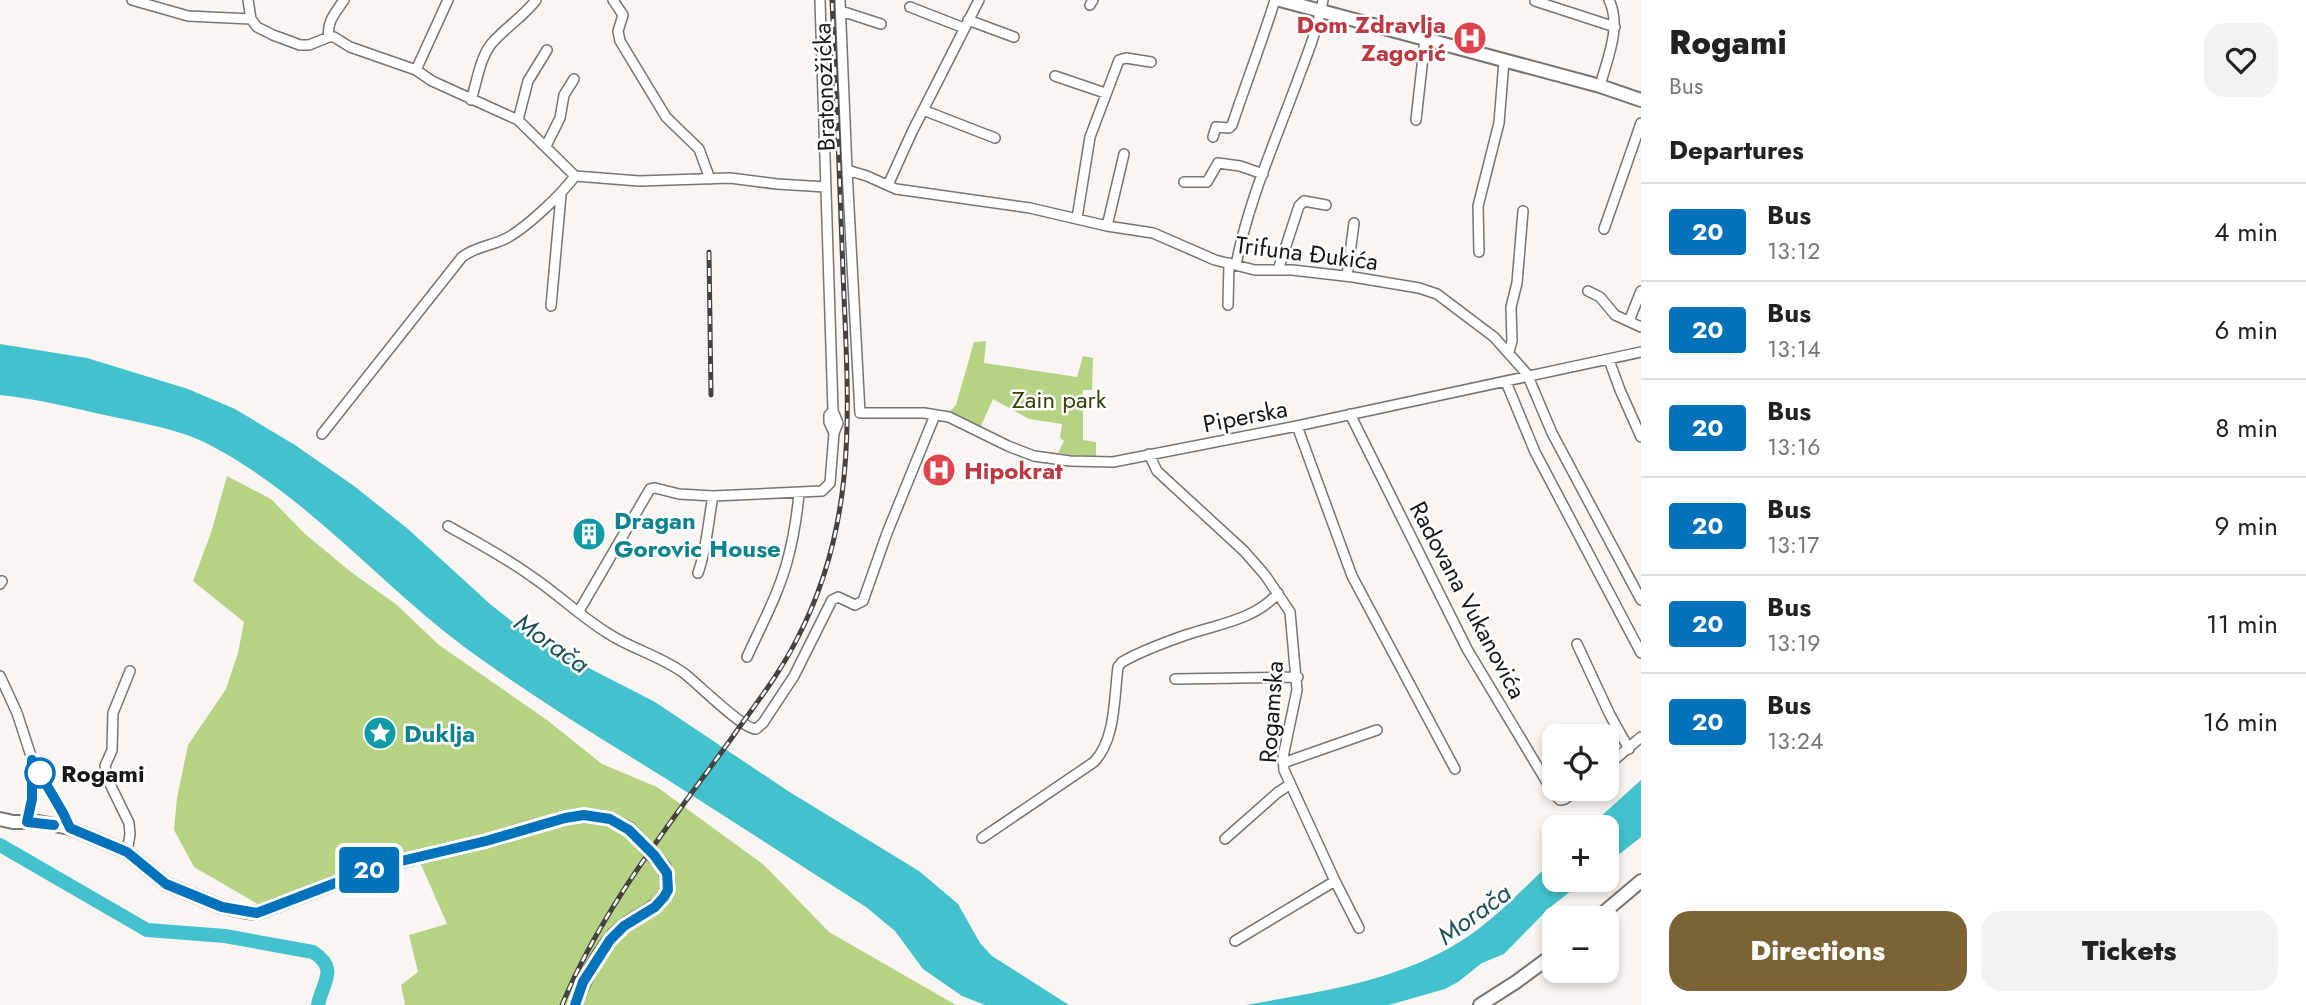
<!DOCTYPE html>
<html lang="en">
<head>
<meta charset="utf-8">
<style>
	:root { --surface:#fff; --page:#f2f2f2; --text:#222; --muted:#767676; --line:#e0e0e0; --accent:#7c6334 }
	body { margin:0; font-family:Jost,sans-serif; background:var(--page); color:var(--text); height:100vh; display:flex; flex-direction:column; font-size:26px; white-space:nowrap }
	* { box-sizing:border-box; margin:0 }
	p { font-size:23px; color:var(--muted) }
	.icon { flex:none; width:38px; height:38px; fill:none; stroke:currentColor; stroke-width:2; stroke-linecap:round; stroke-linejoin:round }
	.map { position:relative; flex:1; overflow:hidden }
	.side { display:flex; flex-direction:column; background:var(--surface); width:665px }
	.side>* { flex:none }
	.badge { padding:0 14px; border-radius:5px; font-size:24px; line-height:46px }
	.fabs { position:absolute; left:1542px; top:724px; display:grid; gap:14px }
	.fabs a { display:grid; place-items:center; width:77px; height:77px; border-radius:14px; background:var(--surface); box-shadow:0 4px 10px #0003; font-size:35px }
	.map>.badge { position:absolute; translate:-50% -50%; box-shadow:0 0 0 4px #fff }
	h2 { padding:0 28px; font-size:26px; line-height:63px }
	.round { display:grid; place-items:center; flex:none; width:74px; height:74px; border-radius:21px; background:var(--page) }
	.overview { display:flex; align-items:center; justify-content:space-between; height:119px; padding:0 28px }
	h1 { font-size:33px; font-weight:800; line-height:52px }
	.primary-button { display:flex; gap:14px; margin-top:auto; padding:14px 28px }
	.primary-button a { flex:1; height:80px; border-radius:21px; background:var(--accent); color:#fff; font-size:28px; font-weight:800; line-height:80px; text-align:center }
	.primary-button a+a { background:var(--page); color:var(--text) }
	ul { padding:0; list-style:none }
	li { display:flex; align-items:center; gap:21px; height:98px; padding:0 28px; border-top:2px solid var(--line) }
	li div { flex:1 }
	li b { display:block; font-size:26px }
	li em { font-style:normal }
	li .badge { min-width:77px; font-weight:700; text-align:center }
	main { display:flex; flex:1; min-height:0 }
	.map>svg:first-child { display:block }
	.green { fill:#b6d384 }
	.water { fill:#43c2ce }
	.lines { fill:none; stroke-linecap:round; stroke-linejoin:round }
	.river { stroke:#43c2ce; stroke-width:14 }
	.street-casing { stroke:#777471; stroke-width:12 }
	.secondary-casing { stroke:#777471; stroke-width:16 }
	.street { stroke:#fff; stroke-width:9 }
	.secondary { stroke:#fff; stroke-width:12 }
	.rail-casing { stroke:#444241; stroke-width:5 }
	.rail { stroke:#fff; stroke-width:2.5; stroke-dasharray:8; stroke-linecap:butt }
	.line-casing { stroke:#fff; stroke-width:16 }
	.line { stroke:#0072bc; stroke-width:10 }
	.stop-dot { fill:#fff; stroke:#0072bc; stroke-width:3.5 }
	.labels { text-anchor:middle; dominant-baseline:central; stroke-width:5; stroke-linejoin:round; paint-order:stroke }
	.health-label { font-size:24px; font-weight:bold; fill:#be3a42; stroke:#fff; text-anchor:end }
	.street-label { font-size:24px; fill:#181716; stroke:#fff }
	.park-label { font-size:24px; fill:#324307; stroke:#fff }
	.culture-label { font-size:24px; font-weight:bold; fill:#0d838f; stroke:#fff; text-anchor:start }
	.stop-label { font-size:24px; font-weight:bold; fill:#181716; stroke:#fff; text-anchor:start }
	.water-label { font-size:26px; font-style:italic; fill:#1c5257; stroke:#fff }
</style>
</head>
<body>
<main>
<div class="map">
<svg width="1641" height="1005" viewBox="0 0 1641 1005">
	<rect width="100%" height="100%" fill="#f9f5f2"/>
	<path class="green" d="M986,341L984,363L1077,377L1083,356L1093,358L1092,390H1083V440L1096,442V459L1058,453L1064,441L1060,438L1062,424L1029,419L993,399L981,426L950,411L956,405L974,342Z
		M227,476L271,499L305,534L351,572L397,605L439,645L547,720L602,764L657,787L764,865L829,932L956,1005H405L401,985L418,972L409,935L447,924L416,853L261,906L194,867L174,830L177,798L188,745L226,689L238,653L244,622L193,581L211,533Z"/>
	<path class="water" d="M0,344L87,358L188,389L235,409L295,445L354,486L408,529L490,604L523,630L550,648L655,702L788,791L919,871L958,904L980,943L992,956L1069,1005H985L962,996L923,969L895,931L866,907C790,859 715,809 639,762C580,726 522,689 467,649C379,584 309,497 210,445C182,430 146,424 114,417C76,409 39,399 0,395Z
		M1641,780V837L1607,864L1606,828H1588Z
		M1554,860V880H1585L1548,909L1504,954L1482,963L1458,982L1445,989L1389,1005H1246C1319,992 1398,981 1461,941C1496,919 1524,887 1554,860Z"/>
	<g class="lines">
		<path class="river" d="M0,845L147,930L225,936L313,952C339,969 323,981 318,1005"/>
		<defs>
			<path id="street" d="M132,0L188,16L251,19
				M248,0L251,19L257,27L273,35L300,45H309L329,37H334L350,47L416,70L432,81L518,120L575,176L639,181L730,178L777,184L826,187
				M613,0L623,15L618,31L620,41L666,117L699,149L710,179
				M840,0L847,170L867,176L896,189L1030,208L1107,226L1153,233L1215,260L1255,270H1292L1353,277L1419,288L1437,294L1494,337L1527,374L1552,433L1641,600
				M1535,1L1615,27
				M1090,5L1093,0
				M910,7L964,28
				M841,11L881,24
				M968,20L1014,37
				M329,37C326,22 336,12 344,0
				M416,70L448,0
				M1055,76L1105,93
				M1600,86C1607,59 1622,27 1609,0
				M471,100C477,82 480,57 492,43C506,27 523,17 536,0
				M923,110L995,138
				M518,120L528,81L547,50
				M1416,120L1425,39
				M1213,137L1216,127L1229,128L1232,125C1246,83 1262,42 1275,0
				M546,146L560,118L564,95L574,79
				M847,170L860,413H924L949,417L1008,446L1034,456L1070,461L1113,462L1297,426L1641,352
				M1184,182H1207L1218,163L1240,166L1263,174
				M888,185L912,132L979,0
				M1077,218L1090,137L1119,60L1126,58L1151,62
				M1107,226L1124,154
				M1604,229L1641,123
				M1479,252L1478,206L1499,123L1504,61
				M1236,265C1248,202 1275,142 1297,82C1307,55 1318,28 1323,0
				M1278,270L1299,206L1304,201L1326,205
				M1347,276L1354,223
				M1588,291L1600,297L1615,315L1641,327
				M1228,305L1229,263
				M551,306L561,195
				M1629,321L1641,291
				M1509,352L1512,341L1511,307L1517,283L1523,211
				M1609,360L1620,390L1641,437
				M1506,382L1535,452L1641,653
				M833,411L838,423L834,433
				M1350,414L1467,649L1554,794L1560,800L1565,799L1578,789
				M1297,426L1352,576L1455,769
				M322,434L462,257C476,246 492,246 507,238C527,227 561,195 575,176
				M1149,454L1157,471L1244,551L1265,575L1290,612L1297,690L1283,757L1284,770L1335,881L1359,928
				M448,526C476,542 505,557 531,576C558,594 581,617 609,634C632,649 663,657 685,674C699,685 743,729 756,729L763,723L794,676L832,600L838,597L855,605L863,601L887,533L935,415
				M698,573C707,548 708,522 713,496
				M0,584L2,581
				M579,611L650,489L655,488L679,494L713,496L822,491L830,483L834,433L829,422V415L833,411L820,0
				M1577,644L1610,715L1629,749
				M747,657C761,626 778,595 787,562C793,540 797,516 799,493
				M0,676L17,713L32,759L63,813L70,828
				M1175,679L1298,677
				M1283,763L1377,730
				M1606,767L1641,737
				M28,822L32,799V761
				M982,838L1094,762C1116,739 1114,697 1118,667L1122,662C1136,654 1166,642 1183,636C1214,625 1256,620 1278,593
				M1225,839L1277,793L1289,785
				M127,852L130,834L129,823L108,780L105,766L112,750L113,713L130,671
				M1235,941L1335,881"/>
			<path id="secondary" d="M1280,0L1600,86L1641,100
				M0,819L13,822H39L70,828L127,852L166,884L222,907L247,912L257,913L265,910L380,866L486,841L565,818L584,815L610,819L629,829L664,867L668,880V890C658,910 637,915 621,928C601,945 583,981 575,1005
				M1596,919L1641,881
				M1480,1005L1516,982L1554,954"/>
		</defs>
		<use href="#street" class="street-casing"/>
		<use href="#secondary" class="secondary-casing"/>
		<use href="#street" class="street"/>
		<use href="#secondary" class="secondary"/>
		<defs>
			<path id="rail" d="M709,252L711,395
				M562,1005C602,908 670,824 731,739C754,706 779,675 797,639C860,519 848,402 843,272C840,181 836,91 832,0"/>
		</defs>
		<use href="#rail" class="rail-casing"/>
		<use href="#rail" class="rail"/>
	</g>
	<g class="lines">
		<defs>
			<path id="line" d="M54,825L27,822L32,799V760L63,813L70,828L127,852L166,884L222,907L257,913L380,866L486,841L565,818L584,815L610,819L629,830L654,855L667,873L668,890L664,897L655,907L624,926L610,940L583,982L575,1005"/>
		</defs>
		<use href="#line" class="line-casing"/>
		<use href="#line" class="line"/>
	</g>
	<defs>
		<symbol id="hospital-disc" viewBox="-11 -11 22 22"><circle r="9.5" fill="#e0444e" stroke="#fff"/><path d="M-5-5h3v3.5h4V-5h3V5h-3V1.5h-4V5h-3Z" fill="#fff"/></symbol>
		<symbol id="building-disc" viewBox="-11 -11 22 22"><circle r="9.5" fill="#0f9aa8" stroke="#fff"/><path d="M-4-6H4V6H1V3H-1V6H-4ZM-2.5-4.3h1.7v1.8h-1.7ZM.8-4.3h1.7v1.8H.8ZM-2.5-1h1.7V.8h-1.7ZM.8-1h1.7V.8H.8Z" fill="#fff"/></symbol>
		<symbol id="sight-disc" viewBox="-11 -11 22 22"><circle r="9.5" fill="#0f9aa8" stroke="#fff"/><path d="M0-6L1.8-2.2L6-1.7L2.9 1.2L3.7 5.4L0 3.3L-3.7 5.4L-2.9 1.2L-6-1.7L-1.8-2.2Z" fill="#fff"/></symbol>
	</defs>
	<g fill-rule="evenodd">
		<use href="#hospital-disc" x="1451" y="19" width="38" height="38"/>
		<use href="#hospital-disc" x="920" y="451" width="38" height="38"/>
		<use href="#building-disc" x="570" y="515" width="38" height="38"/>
		<use href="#sight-disc" x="361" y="714" width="38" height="38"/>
	</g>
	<circle class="stop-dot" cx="40" cy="773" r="14"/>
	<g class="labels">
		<g class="health-label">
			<text x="1446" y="24">Dom Zdravlja<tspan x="1446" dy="28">Zagorić</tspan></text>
			<text x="964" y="470" text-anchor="start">Hipokrat</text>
		</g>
		<g class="street-label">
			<text transform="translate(824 87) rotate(-92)">Bratonožićka</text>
			<text transform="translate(1307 253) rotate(7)">Trifuna Đukića</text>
			<text transform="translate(1245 416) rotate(-11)">Piperska</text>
			<text transform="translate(1468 600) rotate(62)">Radovana Vukanovića</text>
			<text transform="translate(1271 712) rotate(-86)">Rogamska</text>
		</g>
		<g class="park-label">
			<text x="1059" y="399">Zain park</text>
		</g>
		<g class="culture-label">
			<text x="614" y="520">Dragan<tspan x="614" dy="28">Gorovic House</tspan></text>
			<text x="404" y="733">Duklja</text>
		</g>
		<g class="stop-label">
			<text x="61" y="773">Rogami</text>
		</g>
		<g class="water-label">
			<text transform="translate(552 643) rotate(35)">Morača</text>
			<text transform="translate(1474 914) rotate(-36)">Morača</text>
		</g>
	</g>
</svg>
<div class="fabs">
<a><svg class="icon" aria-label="locate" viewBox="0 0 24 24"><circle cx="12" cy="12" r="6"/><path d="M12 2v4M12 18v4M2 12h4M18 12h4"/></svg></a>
<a>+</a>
<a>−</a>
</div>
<b class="badge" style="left:369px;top:870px;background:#0072bc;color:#fff">20</b>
</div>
<section class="side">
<div class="overview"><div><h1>Rogami</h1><p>Bus</p></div><a class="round"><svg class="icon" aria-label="heart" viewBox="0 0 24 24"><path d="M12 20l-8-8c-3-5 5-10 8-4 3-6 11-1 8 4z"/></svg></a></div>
<h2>Departures</h2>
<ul>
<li><span class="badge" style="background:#0072bc;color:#fff">20</span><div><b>Bus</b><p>13:12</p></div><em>4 min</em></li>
<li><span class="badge" style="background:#0072bc;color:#fff">20</span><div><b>Bus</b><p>13:14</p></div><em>6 min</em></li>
<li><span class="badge" style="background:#0072bc;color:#fff">20</span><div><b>Bus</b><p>13:16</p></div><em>8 min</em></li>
<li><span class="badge" style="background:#0072bc;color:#fff">20</span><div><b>Bus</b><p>13:17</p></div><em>9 min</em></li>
<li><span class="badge" style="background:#0072bc;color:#fff">20</span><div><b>Bus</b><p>13:19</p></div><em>11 min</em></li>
<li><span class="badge" style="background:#0072bc;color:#fff">20</span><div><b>Bus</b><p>13:24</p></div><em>16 min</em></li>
</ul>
<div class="primary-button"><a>Directions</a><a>Tickets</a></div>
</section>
</main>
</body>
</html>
